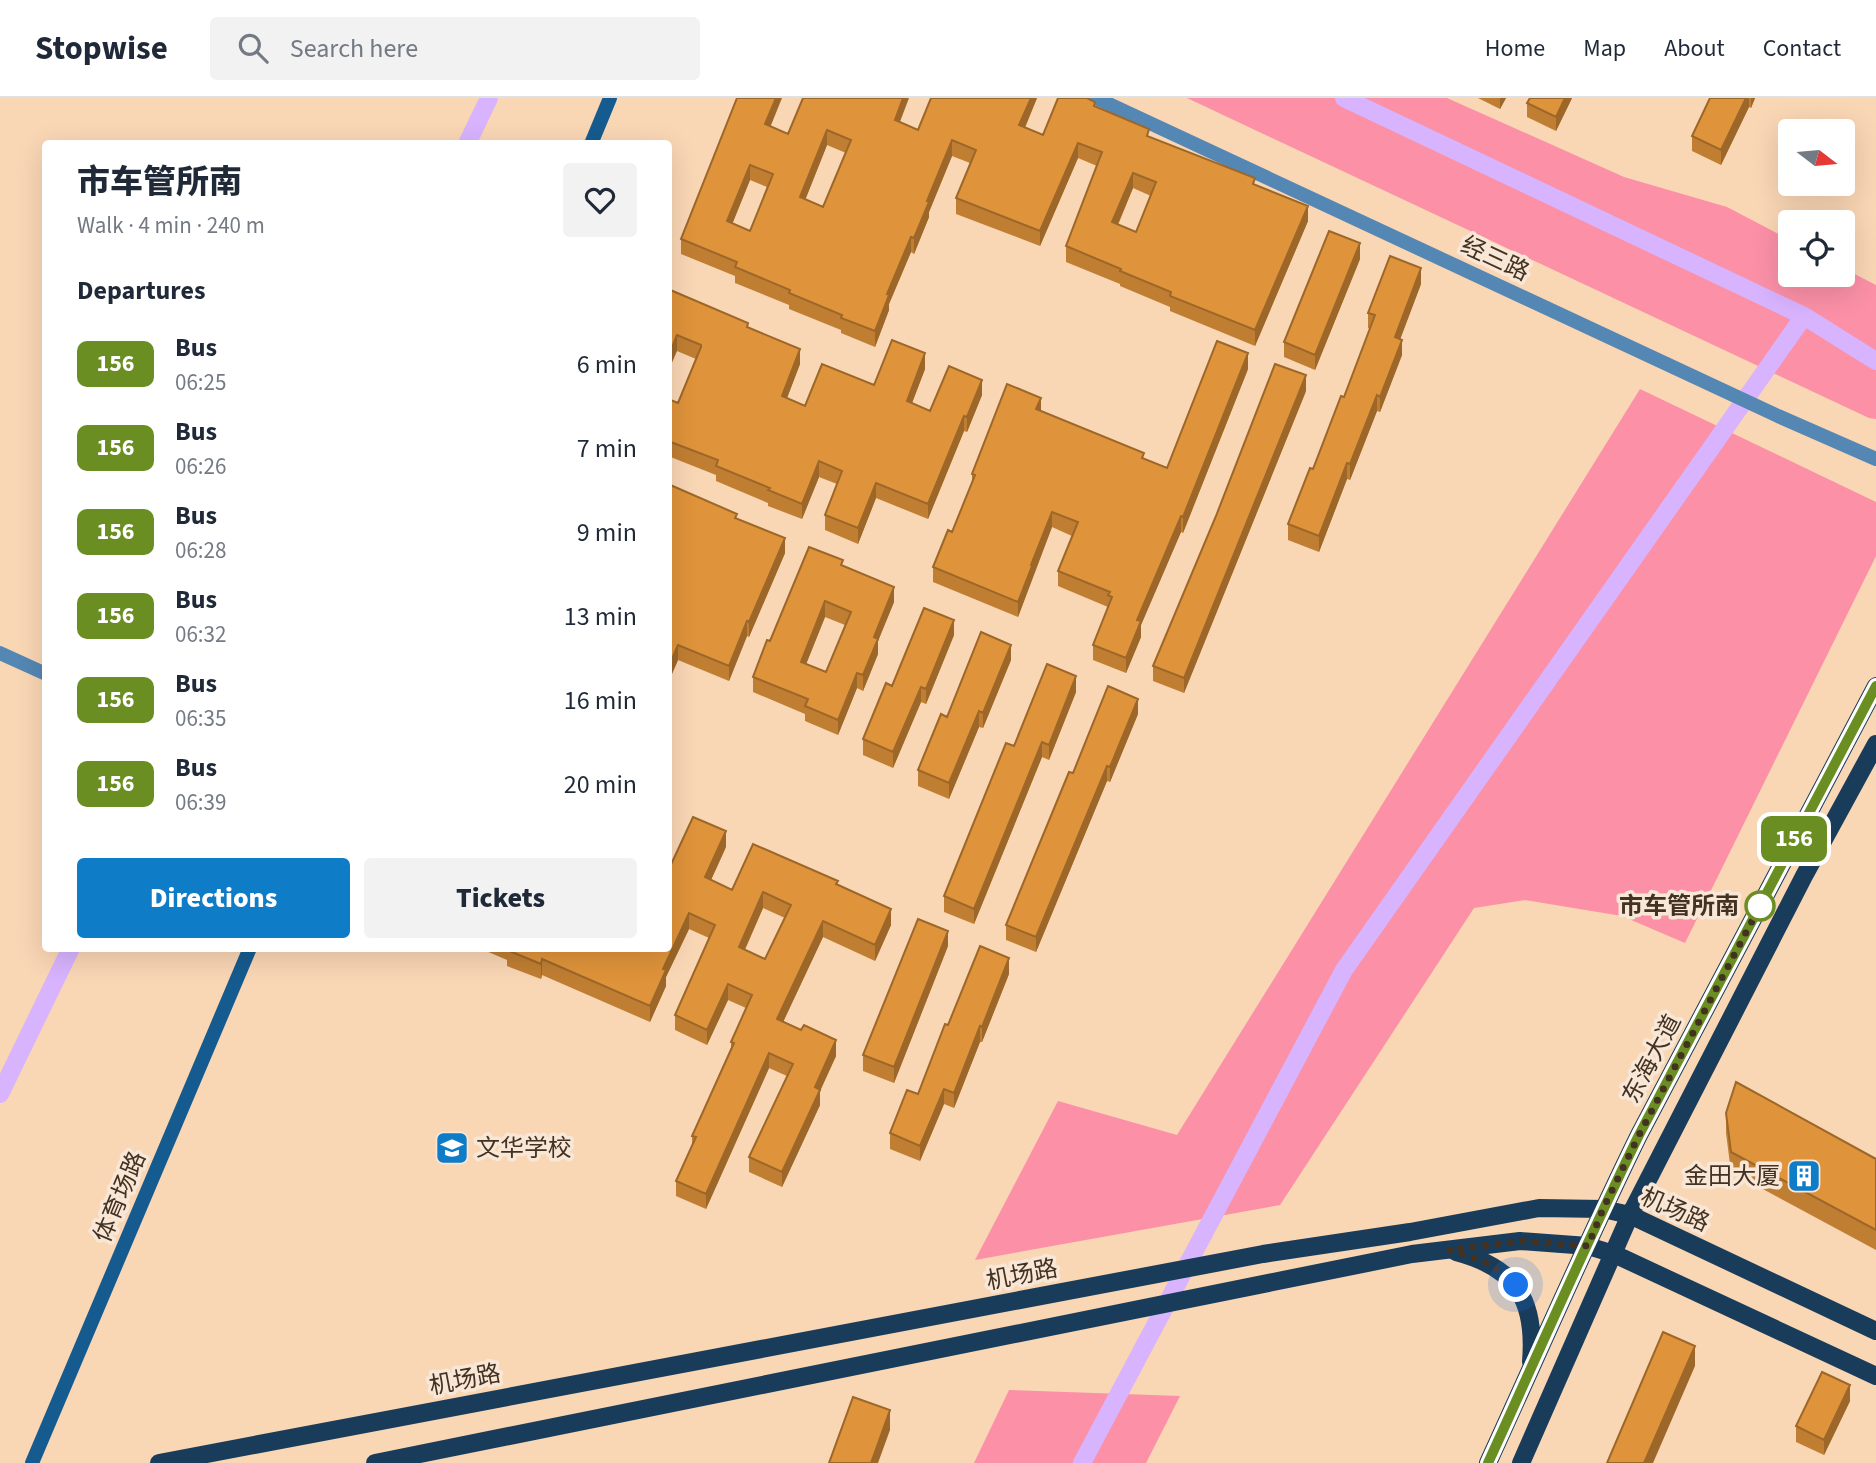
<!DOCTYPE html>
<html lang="en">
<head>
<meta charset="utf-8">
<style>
	:root { --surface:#fff; --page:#f2f2f3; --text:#1f2937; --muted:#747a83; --line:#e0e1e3; --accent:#0e7cc6 }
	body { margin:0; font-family:"Source Sans 3","Noto Sans SC",sans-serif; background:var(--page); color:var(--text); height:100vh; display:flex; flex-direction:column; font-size:26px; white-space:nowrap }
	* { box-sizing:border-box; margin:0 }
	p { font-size:23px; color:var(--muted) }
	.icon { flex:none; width:38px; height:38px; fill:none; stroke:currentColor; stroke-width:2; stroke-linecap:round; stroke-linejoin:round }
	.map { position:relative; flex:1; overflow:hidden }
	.panel { position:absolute; left:42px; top:42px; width:630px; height:812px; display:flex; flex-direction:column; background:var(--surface); border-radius:7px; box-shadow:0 7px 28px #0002 }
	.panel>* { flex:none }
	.badge { padding:0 14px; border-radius:10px; font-size:24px; line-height:46px }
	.needle { width:46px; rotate:106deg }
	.fabs { position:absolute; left:1778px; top:21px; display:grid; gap:14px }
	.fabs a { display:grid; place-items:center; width:77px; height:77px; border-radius:7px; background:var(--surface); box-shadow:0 7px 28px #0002; font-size:35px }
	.you { position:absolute; width:35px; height:35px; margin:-18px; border:5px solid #fff; border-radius:50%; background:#1a73e8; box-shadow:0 0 0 10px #1a73e833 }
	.map>.badge { position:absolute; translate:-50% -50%; box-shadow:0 0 0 4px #fff }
	h2 { padding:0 35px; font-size:26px; line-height:63px }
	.round { display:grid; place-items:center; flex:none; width:74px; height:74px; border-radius:7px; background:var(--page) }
	.headline { display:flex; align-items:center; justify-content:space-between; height:119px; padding:0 35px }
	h1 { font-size:33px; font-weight:800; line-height:52px }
	.button { display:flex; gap:14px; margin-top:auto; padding:14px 35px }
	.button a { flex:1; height:80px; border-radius:7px; background:var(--accent); color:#fff; font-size:28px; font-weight:800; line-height:80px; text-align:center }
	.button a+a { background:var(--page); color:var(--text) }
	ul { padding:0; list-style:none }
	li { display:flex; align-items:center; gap:21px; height:84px; padding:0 35px }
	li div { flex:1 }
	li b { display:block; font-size:26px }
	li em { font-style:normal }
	li .badge { min-width:77px; font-weight:700; text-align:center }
	header { display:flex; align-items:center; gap:42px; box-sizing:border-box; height:98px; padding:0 35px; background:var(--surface); border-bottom:2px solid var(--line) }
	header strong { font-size:33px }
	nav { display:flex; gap:38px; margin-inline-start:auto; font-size:24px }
	.search { width:490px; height:63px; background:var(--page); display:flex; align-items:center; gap:18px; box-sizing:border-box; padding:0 24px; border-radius:7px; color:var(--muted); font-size:26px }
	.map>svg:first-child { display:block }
	.green { fill:#fb90a7 }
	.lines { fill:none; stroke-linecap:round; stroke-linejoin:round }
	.canal { stroke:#d8b3fe; stroke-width:18 }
	.minor { stroke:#5487b4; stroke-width:14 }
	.tertiary { stroke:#5487b4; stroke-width:14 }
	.secondary { stroke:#165b8f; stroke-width:14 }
	.primary { stroke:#183c5a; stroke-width:18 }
	.wall { fill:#c07e32; fill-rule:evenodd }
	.shaded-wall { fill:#9c6729 }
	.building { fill:#df933a; stroke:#9c6729; stroke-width:2; fill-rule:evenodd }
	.line-casing { stroke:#fff; stroke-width:16 }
	.line { stroke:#6b8e23; stroke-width:10 }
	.walk { stroke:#433221; stroke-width:7; stroke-dasharray:0 12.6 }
	.stop-dot { fill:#fff; stroke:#6b8e23; stroke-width:3.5 }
	.labels { text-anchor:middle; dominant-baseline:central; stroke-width:7; stroke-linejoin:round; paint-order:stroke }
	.street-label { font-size:24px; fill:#433221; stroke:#f8e7d6 }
	.stop-label { font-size:24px; font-weight:bold; fill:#433221; stroke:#f8e7d6; text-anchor:end }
	.poi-label { font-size:24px; fill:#433221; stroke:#f8e7d6; text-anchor:start }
</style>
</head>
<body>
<header>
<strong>Stopwise</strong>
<div class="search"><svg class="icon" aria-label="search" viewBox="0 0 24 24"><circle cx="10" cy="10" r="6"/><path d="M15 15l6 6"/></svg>Search here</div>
<nav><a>Home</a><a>Map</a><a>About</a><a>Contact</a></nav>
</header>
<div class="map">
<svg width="1876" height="1365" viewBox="0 0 1876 1365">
	<rect width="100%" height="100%" fill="#f9d6b4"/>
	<path class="green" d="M1187,0H1447L1624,79L1727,109L1790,142V177H1843V170L1876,187V321L1869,320Z
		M1640,291L1876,404V458L1685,845L1622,818L1525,802L1474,810L1280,1107L975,1162L1058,1003L1177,1037Z
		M1009,1292L1180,1298L1146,1365H974Z"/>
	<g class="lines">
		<path class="canal" d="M1344,0L1804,218L1876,263
			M467,46L489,0
			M0,996L71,850
			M1082,1365L1344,872L1804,218"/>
		<path class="minor" d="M1096,0L1778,318L1876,361"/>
		<path class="tertiary" d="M0,555L46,576"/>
		<path class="secondary" d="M591,46L610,0
			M32,1365L250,850"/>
		<path class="primary" d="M1456,1154C1517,1170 1536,1203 1531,1264
			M159,1365L1263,1156L1410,1134L1539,1110L1603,1111L1630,1117L1876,1233
			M375,1365L1412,1156L1520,1143L1588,1148L1614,1156L1876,1278
			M1488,1365C1538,1256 1586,1145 1639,1037L1876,588
			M1521,1365L1630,1117L1804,778L1876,646"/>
	</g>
	<path class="wall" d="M931,0H1037L1025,30L1043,37L1095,9L1149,39L1255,87L1308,123L1255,248L1170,213V209L1120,188V186L1066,164V148L1097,68L1078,60L1040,148L956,116V100L970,65L952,58L929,114V119L914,156L911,154L889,206V212L875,249L841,235V232L789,211V207L735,185V178L681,156V141L771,29L788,36L900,24L918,32ZM827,47L846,55L823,109L805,102ZM750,82L767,89L750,133L732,126ZM1133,90L1151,98L1136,134L1118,127Z
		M1478,0H1506L1500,11Z
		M1530,0H1572L1556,33L1527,19V5Z
		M1710,0H1755L1751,10L1749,9L1721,67L1692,53V38Z
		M1360,161L1315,272L1284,259V244Z
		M1421,186L1400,241L1402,257L1380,314L1377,313L1350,382L1347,381L1319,454L1288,442V426L1344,299L1370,231L1368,230V215Z
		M668,191L748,230L800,266L787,300L805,308L925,271L912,305L930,313L982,297L967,334L964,333L928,421L876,400L858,446L825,432V417L837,386L819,379L802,421L768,408V405L716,383V377L668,358V301L678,305L696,261L677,253Z
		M1248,271L1183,435L1181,434L1141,527V539L1126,575L1093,562V547L1108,509L1058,488V473L1072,438L1052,429L1018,519L933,484V469L952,434L972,384V376L1041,313L1144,361L1167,370Z
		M1306,293L1184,595L1153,583V568Z
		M668,386L737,421L785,455L749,539L747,538L729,583L678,562L668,585Z
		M843,468L894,504L878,543V556L863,593L857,590L838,637L805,623V616L753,594V579L770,543ZM825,519L845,527L826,574L806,566Z
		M954,537L926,606L921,604L893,670L863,657V641L892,588Z
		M1011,562L983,630L979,629L949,701L918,688V672Z
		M1076,594L1049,662L1042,659L974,826L944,814V798L1014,648Z
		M1138,616L1110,684L1107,683L1036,854L1006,842V827L1073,675Z
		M726,749L711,782L732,792L838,787L891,827L875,863L823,839L783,924L836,958L820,993V1007L782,1089L749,1074V1059L787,978L769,970L706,1111L676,1098V1083L692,1047V1038L731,950V944L746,910L728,902L707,947L675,932V917L709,840L689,831L666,879V888L650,924L542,877L541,881L507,868V862L479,850H668ZM763,810L785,820L765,861L745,852Z
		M948,848L894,985L863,973V957Z
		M1009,876L982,944H980L954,1010L944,1006L920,1063L890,1051V1035L918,996L948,927Z
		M1726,1015L1876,1061V1152L1731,1074L1726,1035Z
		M1850,1303L1824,1357L1796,1344V1328Z"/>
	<path class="shaded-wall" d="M776,0H782L765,42V26Z
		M903,0H909L895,37V22Z
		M1031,0H1037L1019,43V27Z
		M1500,0H1506L1500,11Z
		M1565,0H1572L1556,33V19Z
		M1746,0H1749V9L1721,67V52Z
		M1751,0H1755L1751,10Z
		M827,32V47L800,115V99Z
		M952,42V58L929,114V119L914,156V140L927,103Z
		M1078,45V60L1040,148V133Z
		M750,67V82L727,139V123Z
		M1133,75V90L1112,140V124Z
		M1308,108V123L1255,248V232Z
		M911,139V154L889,206V212L875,249V233L887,196Z
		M1360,145V161L1315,272V257Z
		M1421,170V186L1395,255V239Z
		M677,237V253L668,274V259Z
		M1402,242V257L1380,314V299Z
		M800,251V266L782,313V298Z
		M925,255V271L907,318V303Z
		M1248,255V271L1183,435V419Z
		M1306,277V293L1184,595V580Z
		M982,282V297L967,334V319Z
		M1377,297V313L1350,382V366Z
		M1041,300V315L1036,311Z
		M964,318V333L928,421V406Z
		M819,363V379L802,421V406Z
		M1347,365V381L1319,454V438Z
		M876,385V400L858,446V430Z
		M1052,414V429L1018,519V504L1031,467Z
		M1181,418V434L1141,527V539L1126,575V560L1137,522Z
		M785,440V455L749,539V524Z
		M894,489V504L878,543V556L863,593V577L874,539Z
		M825,503V519L801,579V564Z
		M954,522V537L926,606V591Z
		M747,523V538L729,583V568Z
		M678,547V562L668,585V570Z
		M1011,547V562L983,630V615Z
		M857,575V590L838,637V622Z
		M1076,578V594L1049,662V647Z
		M921,589V604L893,670V654Z
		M1138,601V616L1110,684V669Z
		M979,613V629L949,701V685Z
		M1042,644V659L974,826V811Z
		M1107,668V683L1036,854V839Z
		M670,710V725L668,729V714Z
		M726,733V749L705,795V779Z
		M763,794V810L739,864V849Z
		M891,811V827L875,863V847Z
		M689,815V831L666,879V888L650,924V908L663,871Z
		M823,823V839L777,937V921Z
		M948,833V848L894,985V969Z
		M1009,860V876L982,944V929Z
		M542,861V877L541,881V866Z
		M728,886V902L707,947V932Z
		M980,928V944L954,1010V995Z
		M836,942V958L820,993V1007L782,1089V1074L815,989Z
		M769,955V970L706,1111V1096Z
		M944,991V1006L920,1063V1048Z
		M1695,1248V1268L1653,1365H1644Z
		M1850,1287V1303L1824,1357V1342Z
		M890,1312V1332L878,1365H871Z"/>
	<path class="building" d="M737,0H776L765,26L788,36L803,0H903L895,22L918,32L931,0H1031L1019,27L1043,37L1058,0H1087L1095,4L1094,8L1149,31L1147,38L1255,80L1253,86L1308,108L1255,232L1170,198L1171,194L1120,173L1121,171L1066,148L1102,54L1078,45L1040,133L956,100L976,52L952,42L927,103L929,104L914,140L911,139L887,196L889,197L875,233L841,220L842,217L789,195L790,192L735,169L737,164L681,141ZM827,32L851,42L823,109L800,99ZM750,67L773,76L750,133L727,123ZM1133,75L1156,84L1136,134L1112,124Z
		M1530,0H1565L1556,19L1527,5Z
		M1710,0H1746L1721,52L1692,38Z
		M1329,133L1360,145L1315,257L1284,244Z
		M1390,158L1421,170L1395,239L1402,242L1380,299L1377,297L1350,366L1347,365L1319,438L1288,426L1310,370L1313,371L1341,298L1344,299L1375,217L1368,215Z
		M668,191L748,225L747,229L800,251L782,298L805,308L822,266L874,287L892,242L925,255L907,303L930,313L949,268L982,282L967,319L964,318L928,406L876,385L858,430L825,417L842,373L819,363L802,406L768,392L770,390L716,368L718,362L668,343V301L678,305L701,249V247L677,237L668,259Z
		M1217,243L1248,255L1183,419L1181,418L1137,522L1141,523L1126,560L1093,547L1112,499L1108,497L1110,494L1058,473L1078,424L1052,414L1031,467L1032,468L1018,504L933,469L948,432L952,434L975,377L972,376L1007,286L1041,300L1036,311L1144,355L1142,360L1167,370Z
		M1275,266L1306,277L1184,580L1153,568L1216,418Z
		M668,386L737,416L735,420L785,440L749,524L747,523L729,568L678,547L668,570Z
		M809,449L843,462L841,467L894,489L874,539L878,541L863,577L857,575L838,622L805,608L808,601L753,579L767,542L770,543ZM825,503L851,514L826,574L801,564Z
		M924,510L954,522L926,591L921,589L893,654L863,641L886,585L892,588Z
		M981,534L1011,547L983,615L979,613L949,685L918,672L941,616L947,619Z
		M1047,566L1076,578L1049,647L1042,644L974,811L944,798L1006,645L1014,648Z
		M1108,588L1138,601L1110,669L1107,668L1036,839L1006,827L1069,674L1073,675Z
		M693,719L726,733L705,779L732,792L753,746L838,783L836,786L891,811L875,847L823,823L777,921L801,932L804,927L836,942L815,989L820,992L782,1074L749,1059L793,966L769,955L706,1096L676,1083L696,1039L692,1038L734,945L731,944L752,897L728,886L707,932L675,917L715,827L689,815L663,871L666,872L650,908L542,861L541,866L507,852L508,850H668V773ZM763,794L791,807L765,861L739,849Z
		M918,821L948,833L894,969L863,957Z
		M980,848L1009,860L982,929L980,928L954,995L944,991L920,1048L890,1035L907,992L918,996L945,926L948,927Z
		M1736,984L1876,1061V1132L1731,1054L1726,1015Z
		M1663,1234L1695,1248L1644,1365H1607Z
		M1822,1274L1850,1287L1824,1342L1796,1328Z
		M853,1299L890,1312L871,1365H829Z"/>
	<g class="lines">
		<defs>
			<path id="line" d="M1488,1365C1538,1256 1586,1145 1639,1037L1876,588"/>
		</defs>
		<use href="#line" class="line-casing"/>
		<use href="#line" class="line"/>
		<path class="walk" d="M1516,1187C1493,1166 1480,1160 1449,1152L1520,1143L1588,1148L1603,1111L1639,1037L1760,808"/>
	</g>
	<defs>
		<symbol id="school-square" viewBox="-11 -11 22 22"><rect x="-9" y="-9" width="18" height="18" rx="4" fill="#0e7cc6" stroke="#f8e7d6"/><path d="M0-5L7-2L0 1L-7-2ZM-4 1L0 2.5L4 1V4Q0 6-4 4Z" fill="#fff"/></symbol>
		<symbol id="building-square" viewBox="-11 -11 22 22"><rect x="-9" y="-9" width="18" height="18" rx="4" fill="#0e7cc6" stroke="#f8e7d6"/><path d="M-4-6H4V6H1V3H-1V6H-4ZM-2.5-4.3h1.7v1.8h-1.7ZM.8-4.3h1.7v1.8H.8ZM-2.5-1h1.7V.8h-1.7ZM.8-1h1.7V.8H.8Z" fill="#fff"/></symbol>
	</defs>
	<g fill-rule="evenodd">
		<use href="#school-square" x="433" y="1031" width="38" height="38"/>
		<use href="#building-square" x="1785" y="1059" width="38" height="38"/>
	</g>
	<circle class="stop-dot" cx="1760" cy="808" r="14"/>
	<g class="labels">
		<g class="street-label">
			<text transform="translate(1495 161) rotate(25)">经三路</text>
			<text transform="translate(1652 961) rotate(-62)">东海大道</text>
			<text transform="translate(120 1099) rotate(-67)">体育场路</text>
			<text transform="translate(1675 1112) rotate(24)">机场路</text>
			<text transform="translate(1022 1177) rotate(-11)">机场路</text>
			<text transform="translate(465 1282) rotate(-11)">机场路</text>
		</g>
		<g class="stop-label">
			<text x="1739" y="808">市车管所南</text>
		</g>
		<g class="poi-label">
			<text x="476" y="1050">文华学校</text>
			<text x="1780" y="1078" text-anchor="end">金田大厦</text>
		</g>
	</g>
</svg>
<div class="fabs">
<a><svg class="needle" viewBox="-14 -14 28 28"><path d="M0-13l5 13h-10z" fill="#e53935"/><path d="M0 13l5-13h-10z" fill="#747a83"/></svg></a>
<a><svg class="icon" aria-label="locate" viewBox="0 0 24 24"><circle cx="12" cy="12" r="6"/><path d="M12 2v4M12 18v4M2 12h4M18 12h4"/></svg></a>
</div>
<div class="you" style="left:1516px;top:1187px"></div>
<b class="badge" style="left:1794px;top:741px;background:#6b8e23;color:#fff">156</b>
<section class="panel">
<div class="headline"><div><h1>市车管所南</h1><p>Walk · 4 min · 240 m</p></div><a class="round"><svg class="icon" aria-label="heart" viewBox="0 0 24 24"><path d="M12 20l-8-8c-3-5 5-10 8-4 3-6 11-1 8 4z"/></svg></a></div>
<h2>Departures</h2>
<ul>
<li><span class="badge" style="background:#6b8e23;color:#fff">156</span><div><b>Bus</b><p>06:25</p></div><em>6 min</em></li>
<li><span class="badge" style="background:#6b8e23;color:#fff">156</span><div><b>Bus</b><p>06:26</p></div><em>7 min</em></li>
<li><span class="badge" style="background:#6b8e23;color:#fff">156</span><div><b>Bus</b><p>06:28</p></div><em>9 min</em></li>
<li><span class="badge" style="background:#6b8e23;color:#fff">156</span><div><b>Bus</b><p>06:32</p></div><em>13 min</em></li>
<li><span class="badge" style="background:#6b8e23;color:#fff">156</span><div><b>Bus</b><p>06:35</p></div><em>16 min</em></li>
<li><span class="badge" style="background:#6b8e23;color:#fff">156</span><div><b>Bus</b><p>06:39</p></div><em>20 min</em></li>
</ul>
<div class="button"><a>Directions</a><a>Tickets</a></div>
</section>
</div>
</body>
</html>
